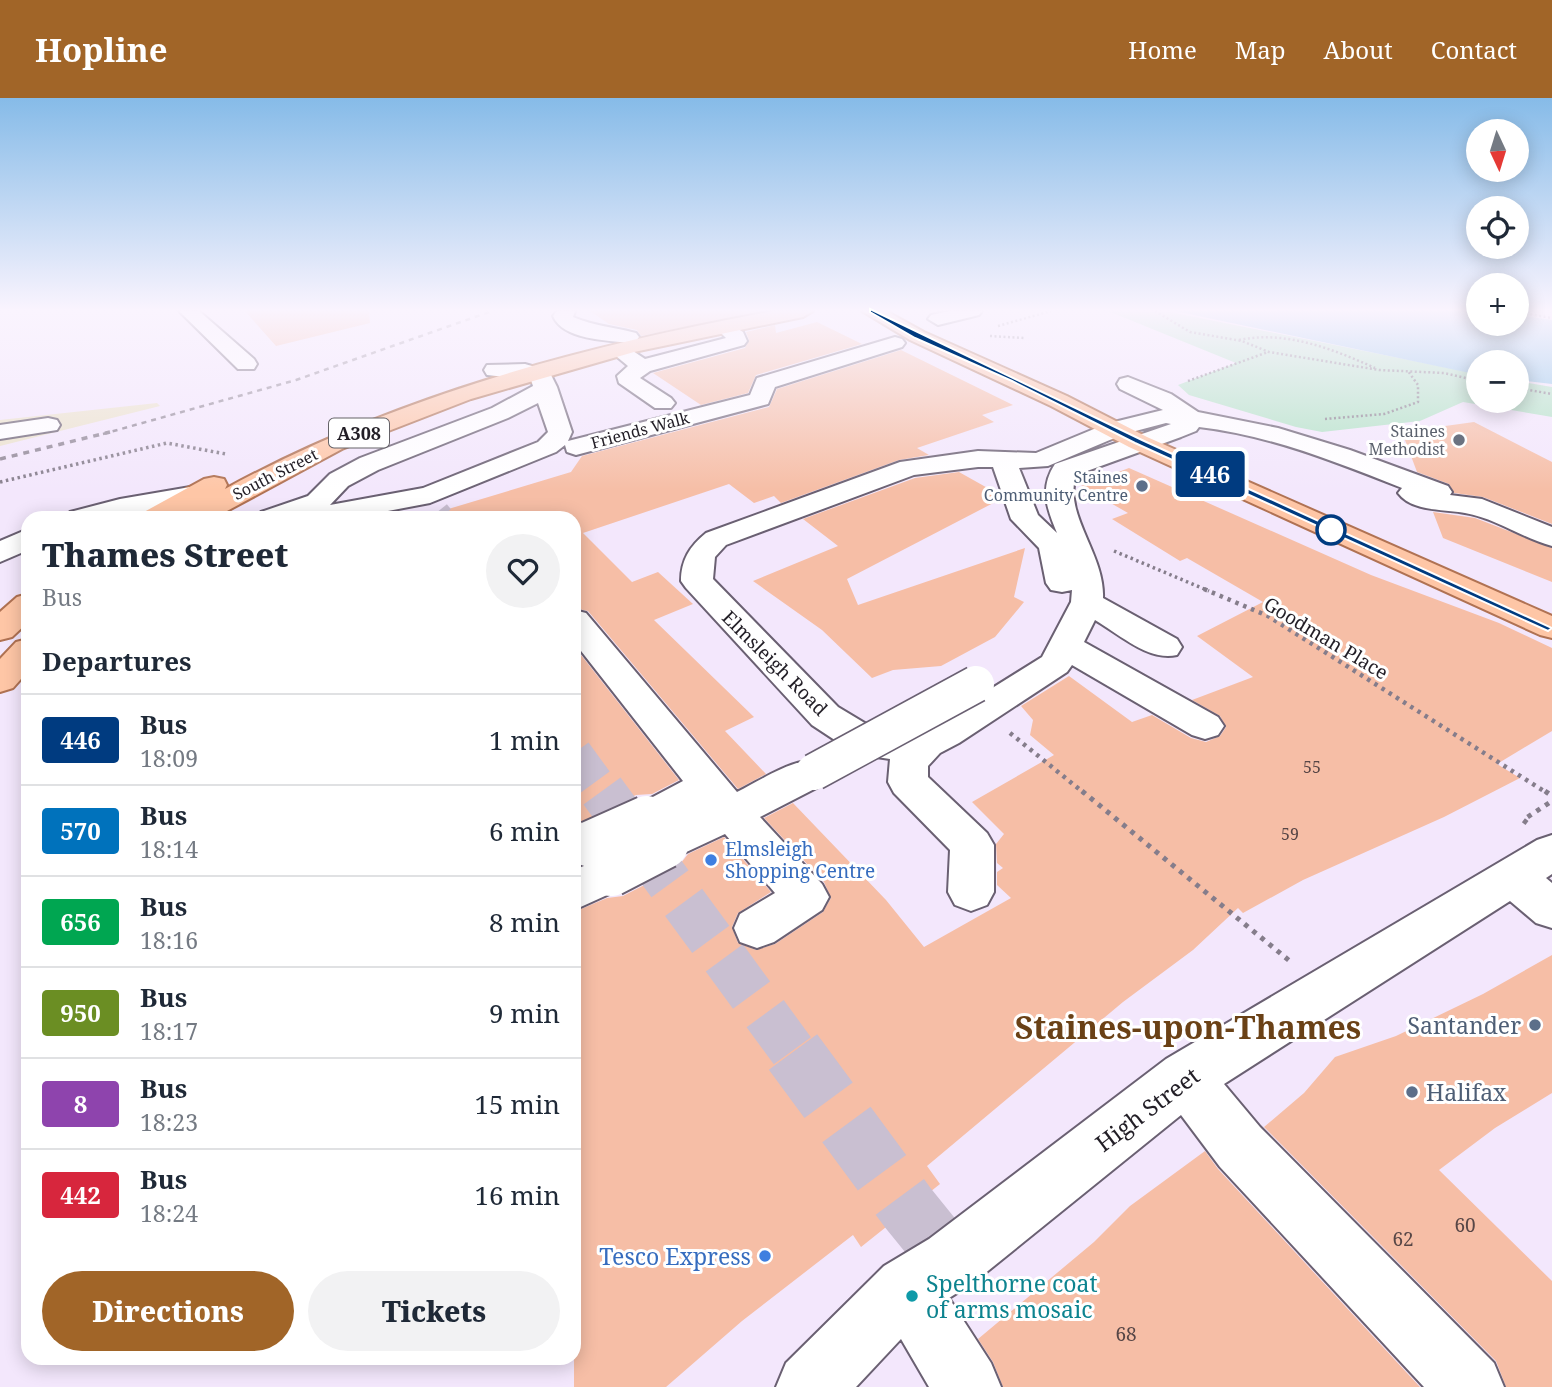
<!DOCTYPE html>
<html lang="en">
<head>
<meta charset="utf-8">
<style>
	:root { --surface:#fff; --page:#f2f2f3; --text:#1f2937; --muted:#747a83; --line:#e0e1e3; --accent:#a16528 }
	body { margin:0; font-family:"Noto Serif",serif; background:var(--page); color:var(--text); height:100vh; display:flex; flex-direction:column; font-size:26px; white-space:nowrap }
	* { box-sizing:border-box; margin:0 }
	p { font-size:23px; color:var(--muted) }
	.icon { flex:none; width:38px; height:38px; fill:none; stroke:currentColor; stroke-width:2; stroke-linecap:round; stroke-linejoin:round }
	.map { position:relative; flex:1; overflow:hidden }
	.drawer { position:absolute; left:21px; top:413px; width:560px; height:854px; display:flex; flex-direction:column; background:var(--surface); border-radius:21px; box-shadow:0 4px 18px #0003 }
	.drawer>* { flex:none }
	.badge { padding:0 14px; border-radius:5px; font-size:24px; line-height:46px }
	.needle { width:46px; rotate:176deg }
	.buttons { position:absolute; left:1466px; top:21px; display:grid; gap:14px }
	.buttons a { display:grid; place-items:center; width:63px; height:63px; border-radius:50%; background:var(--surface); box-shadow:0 4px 18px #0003; font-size:35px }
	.map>.badge { position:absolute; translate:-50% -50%; box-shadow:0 0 0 4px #fff }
	h2 { padding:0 21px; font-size:26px; line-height:63px }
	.round { display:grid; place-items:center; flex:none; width:74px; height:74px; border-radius:37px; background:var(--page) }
	.head { display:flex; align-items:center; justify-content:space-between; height:119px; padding:0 21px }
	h1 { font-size:33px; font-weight:800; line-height:52px }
	.cta { display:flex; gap:14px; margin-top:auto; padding:14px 21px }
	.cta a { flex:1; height:80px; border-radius:42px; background:var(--accent); color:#fff; font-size:28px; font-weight:800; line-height:80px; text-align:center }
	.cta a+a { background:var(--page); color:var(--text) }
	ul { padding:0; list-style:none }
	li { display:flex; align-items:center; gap:21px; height:91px; padding:0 21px; border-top:2px solid var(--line) }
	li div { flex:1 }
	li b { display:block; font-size:26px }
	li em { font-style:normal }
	li .badge { min-width:77px; font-weight:700; text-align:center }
	header { display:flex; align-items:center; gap:42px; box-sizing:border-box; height:98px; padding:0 35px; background:var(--accent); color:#fff }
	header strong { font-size:33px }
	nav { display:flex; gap:38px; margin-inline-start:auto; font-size:24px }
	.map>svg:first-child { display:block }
	.industrial { fill:#ebe2cc }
	.green { fill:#b2e2c6 }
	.water { fill:#93c6e9 }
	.building { fill:#f6bea6 }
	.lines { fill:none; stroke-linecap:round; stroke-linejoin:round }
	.minor-tunnel-far3 { stroke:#c9bfd1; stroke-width:28; stroke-dasharray:28 14; stroke-linecap:butt }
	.minor-tunnel-far2 { stroke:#c9bfd1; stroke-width:36; stroke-dasharray:36 18; stroke-linecap:butt }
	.minor-tunnel-far1 { stroke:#c9bfd1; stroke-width:46; stroke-dasharray:46 23; stroke-linecap:butt }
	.minor-tunnel { stroke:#c9bfd1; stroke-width:60; stroke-dasharray:60 30; stroke-linecap:butt }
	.minor-casing { stroke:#6a6072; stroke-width:4 }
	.major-casing { stroke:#b07253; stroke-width:4 }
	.path-far3 { stroke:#857d8b; stroke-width:2.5; stroke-dasharray:2 2.5; stroke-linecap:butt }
	.path-far2 { stroke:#857d8b; stroke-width:3.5; stroke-dasharray:2.5 3.5; stroke-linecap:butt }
	.path-far1 { stroke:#857d8b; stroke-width:4.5; stroke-dasharray:3.5 5; stroke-linecap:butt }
	.path { stroke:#857d8b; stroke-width:5; stroke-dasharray:4.5 6; stroke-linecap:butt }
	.minor { fill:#fff; fill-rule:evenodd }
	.major { fill:#fec6a6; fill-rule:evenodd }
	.rail-far1 { stroke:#908796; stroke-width:2.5; stroke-dasharray:5 5; stroke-linecap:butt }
	.rail { stroke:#908796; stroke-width:3.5; stroke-dasharray:6 6; stroke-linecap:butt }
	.minor-bridge-far1-casing { stroke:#6a6072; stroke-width:39; stroke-linecap:butt }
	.minor-bridge-casing { stroke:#6a6072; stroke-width:50; stroke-linecap:butt }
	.minor-bridge-far1 { stroke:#fff; stroke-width:36 }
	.minor-bridge { stroke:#fff; stroke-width:46 }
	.line { fill:#003b80; stroke:#fff; stroke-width:2 }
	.worship-dot { fill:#6b7280; stroke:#fff; stroke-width:2.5 }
	.service-dot { fill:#5c6f8a; stroke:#fff; stroke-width:2.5 }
	.stop-dot { fill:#fff; stroke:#003b80; stroke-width:3.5 }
	.shop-dot { fill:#3f7fe0; stroke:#fff; stroke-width:2.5 }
	.culture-dot { fill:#0f9aa8; stroke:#fff; stroke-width:2.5 }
	.labels { text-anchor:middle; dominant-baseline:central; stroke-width:6; stroke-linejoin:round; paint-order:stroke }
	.far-street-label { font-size:16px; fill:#221e26; stroke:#fff }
	.far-worship-label { font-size:16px; fill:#5b616d; stroke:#fff; text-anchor:end }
	.far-service-label { font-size:16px; fill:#4e5e75; stroke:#fff; text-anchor:end }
	.number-label { font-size:16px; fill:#574646 }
	.shield { fill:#fff; stroke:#646267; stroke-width:2 }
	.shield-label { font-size:18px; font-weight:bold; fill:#221e26 }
	.street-label { font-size:19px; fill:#221e26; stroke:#fff }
	.shop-label { font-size:19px; fill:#366cbe; stroke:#fff; text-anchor:start }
	.near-number-label { font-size:19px; fill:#574646 }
	.near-service-label { font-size:23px; fill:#4e5e75; stroke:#fff; text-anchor:end }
	.near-street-label { font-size:23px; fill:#221e26; stroke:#fff }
	.near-shop-label { font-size:23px; fill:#366cbe; stroke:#fff; text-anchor:end }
	.near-culture-label { font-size:23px; fill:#0d838f; stroke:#fff; text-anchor:start }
	.near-district-label { font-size:32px; font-weight:bold; fill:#6a4116; stroke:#fff }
</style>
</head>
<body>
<header>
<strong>Hopline</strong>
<nav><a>Home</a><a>Map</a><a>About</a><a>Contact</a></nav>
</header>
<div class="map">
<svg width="1552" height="1289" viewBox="0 0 1552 1289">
	<rect width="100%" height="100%" fill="#f3e7fc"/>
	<path class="industrial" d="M157,305L160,308L0,348V322Z"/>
	<path class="green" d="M1108,213L1170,214L1479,276V303H1517V283L1552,289V319L1463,304L1420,323L1322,334L1296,329L1189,297L1178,287L1236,265Z"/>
	<path class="water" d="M1175,213H1479V226H1517V217L1552,222V286L1517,282V264H1479V277L1470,275Z"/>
	<path class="building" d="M245,213H369L370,225L276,248Z
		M590,213H762L641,238L637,232L609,226Z
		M817,224L862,246L756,277L748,295L701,307L653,275L745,250L749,242L746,234L775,227L776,235Z
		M901,252L1013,307L982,317L994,324L917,350L929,357L899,362L781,405L774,398L754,405L729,386L583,435L632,484L658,474L693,506L654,522L754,619L725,633L766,676L738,691L588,513L574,510V420H447L445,412L571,374L582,358L769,309L777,291Z
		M1474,324L1552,364V426L1483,399L1454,395L1449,386L1417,374L1402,334Z
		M1129,370L1371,477L1499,525L1552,550V633L1497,666L1520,680L1444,719L1303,782L1243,815L1238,810L1193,852L1123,904L927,1068L940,1086L861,1149L853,1137L742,1223L666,1289H574V814L607,800L623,798L677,770L688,756L724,739L771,794L738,815L732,829L738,845L756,852L775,846L823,814L831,800L824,784L764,720L793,705L886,802L924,849L1011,800L997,787V774L1003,770L997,765L996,746L1004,736L972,704L1054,657L1030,637L1033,622L1021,608L1069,578L1132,624L1152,617L1191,640L1206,644L1220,638L1226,629L1220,618L1192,602L1253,579L1197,538L1263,504L1187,460L1180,463L1112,421L1128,415L1081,388Z
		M959,374L1000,397L1001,401L847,481L858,507L1025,450L1014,499L1024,504L995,539L941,568L893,572L872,580L822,532L753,483L838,448L803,421L915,380Z
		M1433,414L1475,420L1552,450V484L1443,440Z
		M574,548L679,682L652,696L636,697L574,728Z
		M1552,857V995L1495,1030L1439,1072L1552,1183V1289H1506L1496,1263L1264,1029L1304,995L1335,959L1396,938L1483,896Z
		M1205,1053L1218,1071L1420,1289H1003L993,1264L978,1241L1094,1144L1130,1108Z"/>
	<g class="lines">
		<path class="minor-tunnel-far3" d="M436,415L440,420"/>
		<path class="minor-tunnel-far2" d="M574,655L603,695"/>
		<path class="minor-tunnel-far1" d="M602,693L794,955"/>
		<path class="minor-tunnel" d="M793,954L908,1110L951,1163"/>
		<defs>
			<path id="minor" d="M179,213H199L254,261L257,266L254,271H238Z
				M557,213H575L573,219C594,228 614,229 636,235L639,239L636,243L629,245C607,242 563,242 553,218Z
				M949,213H982L979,217L938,227L928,221L931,217Z
				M725,223L743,234L747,243L744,247L650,273L640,280L671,300L675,305L671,310H655L619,285L617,278L628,268L610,253L613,249H627L645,261L726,240L715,229L718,225Z
				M895,239L902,241L905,245L902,249L775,289L768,306L576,357L567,354L565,347L556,354L430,405L351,420H257L261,414L308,398L330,376L360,360L492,310L533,288L531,282L487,277L484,272L487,267L525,266L549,273L557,289L572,334L568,343L750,297L757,280ZM538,305L548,334L538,344L423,390L330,407L348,388L378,372L508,320Z
				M1128,279L1171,296L1198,314L1278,330L1350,352L1448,388L1452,394L1450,397L1482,401L1552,429V448C1522,440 1495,420 1465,415C1444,411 1412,414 1398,395L1402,390C1336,364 1269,337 1199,329L1196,333L1181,339L1076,377C1063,417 1105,456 1103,500L1177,541L1182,549L1177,557C1149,564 1119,536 1095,522L1084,544L1218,619L1224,628L1218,637L1205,641L1192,637L1072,567L1067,574L959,645L940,655L928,668V679L987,735L994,747V794L987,807L971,813L955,807L948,794L950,752L894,695L888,684L890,661L856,656L812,627L686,490L681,483C681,462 690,448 706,435L900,364L978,353L1036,355L1106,326L1163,312L1120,291L1117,286L1120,281ZM1166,325L1171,326L1055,366C1039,390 1047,411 1057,435L1038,417L1019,370L1048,368L1124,336ZM978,369H993L1011,421L1039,450L1046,485L1051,492L1062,494L1072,492L1071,504L1042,559L933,627L920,632L896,634L878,633L838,609L713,481L715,459L726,447L914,377Z
				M48,320L57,322L60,327L57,332L0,341V327Z
				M196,388L206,390L210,396L206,402L112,420H66L70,414L120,401Z
				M28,431V452L0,464V443Z
				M574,512L586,515L737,694C764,681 799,655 828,664L834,674L828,684L760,719L822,786L829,799L822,812L774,844L757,850L740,844L734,830L740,816L775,795L725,736L665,764L650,759L643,747L649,737L632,732L626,721L632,710L683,683L574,544Z
				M1552,737V776L1546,780L1552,785V830L1536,825L1510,803L1224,986L1260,1029L1494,1265L1504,1289H1424L1220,1069L1181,1017L973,1185L949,1200L991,1265L1001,1289H929L901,1241L856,1289H776L786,1265L884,1168L929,1141L1166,961L1537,742Z
				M611,757L627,762L633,775L627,788L574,812V772Z"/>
			<path id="major" d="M774,213H813L803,219L634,254L471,301L342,351L214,420H180L183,415L175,420H140L144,414L204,381L214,379L224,381L227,387L225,391C395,298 583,248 774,213Z
				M862,213H886L924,234L1067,298L1147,339L1552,518V540L1540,537L1129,349L1051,308L910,242Z
				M28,496V524L12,539L0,542V514L17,499Z
				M28,541V573L13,590L0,594V561L16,544Z"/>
		</defs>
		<use href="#minor" class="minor-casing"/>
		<use href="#major" class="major-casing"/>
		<path class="path-far3" d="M1155,213L1190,234L1242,243L1269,254L1379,272L1444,275L1479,283
			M1517,214L1552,220
			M998,228L1051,213
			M990,238L1024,240
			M1239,242C1285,232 1333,251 1375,270
			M1188,283L1268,254
			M1517,290L1552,296
			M1325,321L1384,316L1418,304V287L1408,273"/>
		<path class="path-far2" d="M0,384L167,345L226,356
			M1114,453L1209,493"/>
		<path class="path-far1" d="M1204,491L1268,518L1547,695
			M1010,635L1084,695"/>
		<path class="path" d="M1082,693L1291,864
			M1545,693L1552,698
			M1527,725L1523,722L1552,703"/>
		<use href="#minor" class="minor"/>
		<use href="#major" class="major"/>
		<path class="rail-far1" d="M103,336L296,282L492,213"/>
		<path class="rail" d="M0,361L110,334"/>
		<defs>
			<path id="minor-bridge-far1" d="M814,674L976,586"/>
			<path id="minor-bridge" d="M591,746L647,721
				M611,775L665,747"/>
		</defs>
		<use href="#minor-bridge-far1" class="minor-bridge-far1-casing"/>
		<use href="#minor-bridge" class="minor-bridge-casing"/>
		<use href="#minor-bridge-far1" class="minor-bridge-far1"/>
		<use href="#minor-bridge" class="minor-bridge"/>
	</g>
	<linearGradient id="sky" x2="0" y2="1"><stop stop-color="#86bbe8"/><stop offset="0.54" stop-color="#faf4fe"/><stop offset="1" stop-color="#faf4fe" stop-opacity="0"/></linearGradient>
	<rect width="1552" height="393" fill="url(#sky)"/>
	<path class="line" d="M870,211L1142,342L1552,530L1548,533L1135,345L1012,283L915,240L870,214Z"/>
	<circle class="worship-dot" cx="1459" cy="342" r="7"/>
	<g class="service-dot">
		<circle cx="1142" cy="388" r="7"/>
		<circle cx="1535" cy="927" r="7"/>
		<circle cx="1412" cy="994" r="7"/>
	</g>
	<circle class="stop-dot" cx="1331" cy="432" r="14"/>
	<g class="shop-dot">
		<circle cx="711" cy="762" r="7"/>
		<circle cx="765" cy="1158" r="7"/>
	</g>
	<circle class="culture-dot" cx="912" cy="1198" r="7"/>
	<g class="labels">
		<g class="far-street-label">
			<text transform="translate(640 332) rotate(-15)">Friends Walk</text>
			<text transform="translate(275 376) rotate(-27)">South Street</text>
		</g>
		<g class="far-worship-label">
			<text x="1445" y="333">Staines<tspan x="1445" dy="18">Methodist</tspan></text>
		</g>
		<g class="far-service-label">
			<text x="1128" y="379">Staines<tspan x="1128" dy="18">Community Centre</tspan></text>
		</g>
		<g class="number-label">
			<text x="1312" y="669">55</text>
			<text x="1290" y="736">59</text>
		</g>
		<rect class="shield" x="329" y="320.5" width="60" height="29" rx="5"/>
		<g class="shield-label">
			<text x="359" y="335">A308</text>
		</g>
		<g class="street-label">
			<text transform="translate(1326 540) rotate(31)">Goodman Place</text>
			<text transform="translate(775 565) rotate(45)">Elmsleigh Road</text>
		</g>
		<g class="shop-label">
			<text x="725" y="751">Elmsleigh<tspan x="725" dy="22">Shopping Centre</tspan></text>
		</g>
		<g class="near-number-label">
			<text x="1465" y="1127">60</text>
			<text x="1403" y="1141">62</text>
			<text x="1126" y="1236">68</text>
		</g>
		<g class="near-service-label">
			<text x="1521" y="927">Santander</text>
			<text x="1426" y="994" text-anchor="start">Halifax</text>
		</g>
		<g class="near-street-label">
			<text transform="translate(1147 1011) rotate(-37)">High Street</text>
		</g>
		<g class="near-shop-label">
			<text x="751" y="1158">Tesco Express</text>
		</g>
		<g class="near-culture-label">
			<text x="926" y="1185">Spelthorne coat<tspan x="926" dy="26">of arms mosaic</tspan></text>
		</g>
		<g class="near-district-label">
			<text x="1188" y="928">Staines-upon-Thames</text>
		</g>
	</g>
</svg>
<div class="buttons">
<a><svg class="needle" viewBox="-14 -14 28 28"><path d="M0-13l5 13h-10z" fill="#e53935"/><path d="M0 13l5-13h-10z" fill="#747a83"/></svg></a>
<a><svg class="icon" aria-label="locate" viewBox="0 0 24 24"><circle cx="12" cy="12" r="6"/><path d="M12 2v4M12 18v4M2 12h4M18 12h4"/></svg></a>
<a>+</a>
<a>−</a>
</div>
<b class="badge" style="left:1210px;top:376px;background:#003b80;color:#fff">446</b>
<section class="drawer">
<div class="head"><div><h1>Thames Street</h1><p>Bus</p></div><a class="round"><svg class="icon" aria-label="heart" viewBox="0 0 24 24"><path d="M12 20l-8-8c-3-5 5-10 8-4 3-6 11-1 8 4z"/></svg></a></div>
<h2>Departures</h2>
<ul>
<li><span class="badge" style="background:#003b80;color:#fff">446</span><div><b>Bus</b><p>18:09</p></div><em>1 min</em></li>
<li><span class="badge" style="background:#0072bc;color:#fff">570</span><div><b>Bus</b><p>18:14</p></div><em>6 min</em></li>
<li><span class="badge" style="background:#00a651;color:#fff">656</span><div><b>Bus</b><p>18:16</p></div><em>8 min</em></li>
<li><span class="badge" style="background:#6b8e23;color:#fff">950</span><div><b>Bus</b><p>18:17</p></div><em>9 min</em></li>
<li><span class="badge" style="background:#8e44ad;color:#fff">8</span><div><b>Bus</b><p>18:23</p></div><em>15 min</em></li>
<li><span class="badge" style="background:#d7263d;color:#fff">442</span><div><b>Bus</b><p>18:24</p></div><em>16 min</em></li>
</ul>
<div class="cta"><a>Directions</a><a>Tickets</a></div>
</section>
</div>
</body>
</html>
